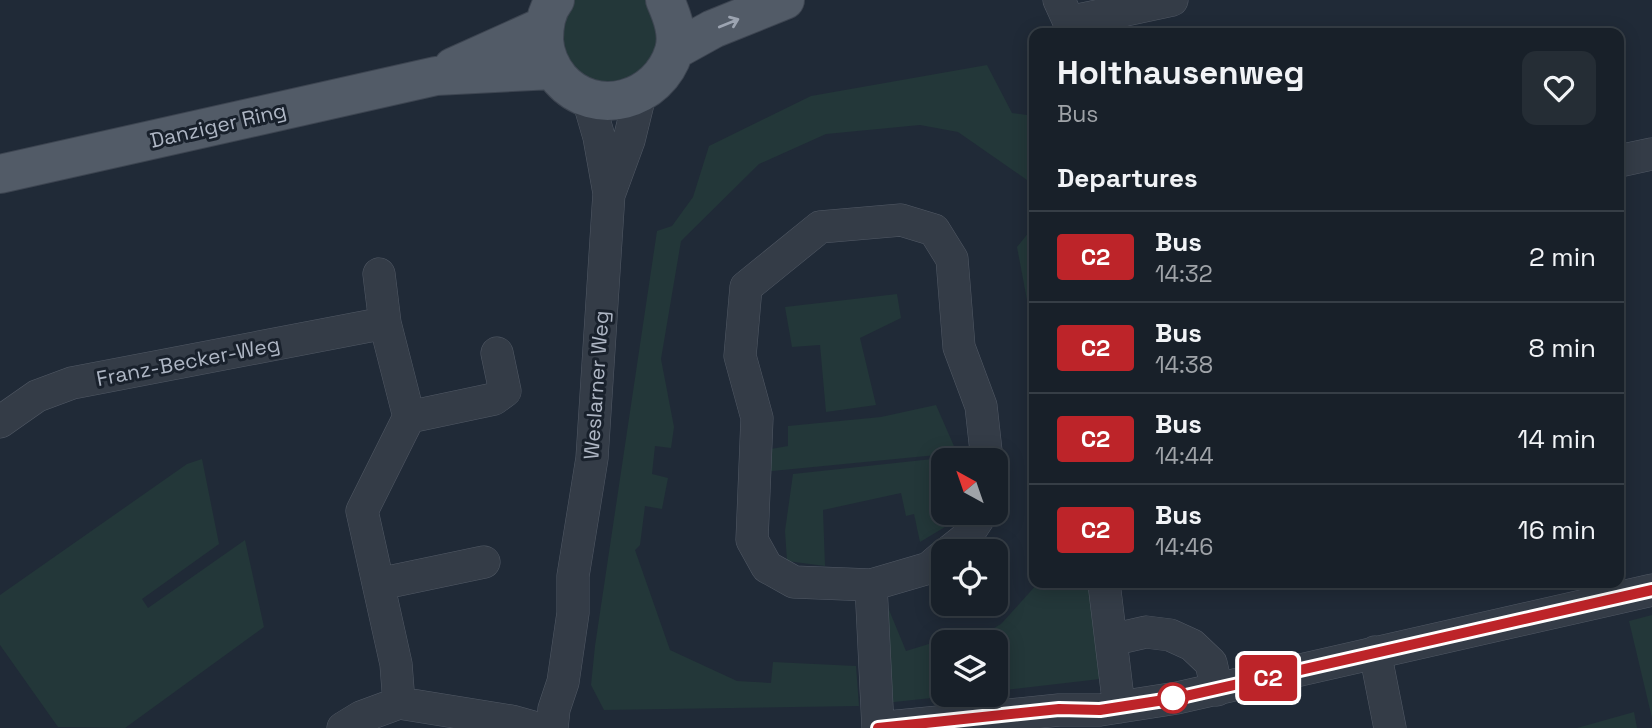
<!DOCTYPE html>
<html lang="en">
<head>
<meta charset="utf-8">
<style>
	:root { --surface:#182029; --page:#252d35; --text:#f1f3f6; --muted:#9fa3a8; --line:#363e46 }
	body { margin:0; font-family:"Space Grotesk",sans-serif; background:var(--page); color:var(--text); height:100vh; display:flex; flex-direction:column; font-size:26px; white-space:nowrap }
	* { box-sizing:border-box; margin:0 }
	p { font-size:23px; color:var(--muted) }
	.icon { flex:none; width:38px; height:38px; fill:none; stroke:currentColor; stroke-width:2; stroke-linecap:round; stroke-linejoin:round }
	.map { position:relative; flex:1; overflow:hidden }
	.drawer { position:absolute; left:1029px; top:28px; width:595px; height:560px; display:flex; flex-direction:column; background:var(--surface); border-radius:14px; box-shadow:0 4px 18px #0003,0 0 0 2px var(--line) }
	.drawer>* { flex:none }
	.badge { padding:0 14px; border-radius:5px; font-size:24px; line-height:46px }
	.needle { width:46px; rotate:320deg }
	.buttons { position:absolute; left:931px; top:448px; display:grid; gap:14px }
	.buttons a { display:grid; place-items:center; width:77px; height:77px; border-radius:14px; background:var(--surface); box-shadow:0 4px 18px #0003,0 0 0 2px var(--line); font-size:35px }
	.map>.badge { position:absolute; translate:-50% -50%; box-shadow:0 0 0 4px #fff }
	h2 { padding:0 28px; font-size:26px; line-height:63px }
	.round { display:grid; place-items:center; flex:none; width:74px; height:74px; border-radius:14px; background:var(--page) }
	.head { display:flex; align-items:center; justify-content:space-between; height:119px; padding:0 28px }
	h1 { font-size:33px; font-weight:800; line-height:52px }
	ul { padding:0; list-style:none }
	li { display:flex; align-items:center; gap:21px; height:91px; padding:0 28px; border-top:2px solid var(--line) }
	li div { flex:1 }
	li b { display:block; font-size:26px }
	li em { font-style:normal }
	li .badge { min-width:77px; font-weight:700; text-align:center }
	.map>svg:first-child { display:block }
	.green { fill:#233739 }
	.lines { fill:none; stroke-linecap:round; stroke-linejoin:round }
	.minor-casing { stroke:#515965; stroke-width:33 }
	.major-casing { stroke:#3d4551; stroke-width:40 }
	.minor { stroke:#343c47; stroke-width:32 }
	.major { stroke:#525b67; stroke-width:38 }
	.oneway { stroke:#9ca4b1 }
	.line-casing { stroke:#fff; stroke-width:16 }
	.line { stroke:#bd2429; stroke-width:10 }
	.stop-dot { fill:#fff; stroke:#bd2429; stroke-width:3.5 }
	.labels { text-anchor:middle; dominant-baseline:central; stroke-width:6; stroke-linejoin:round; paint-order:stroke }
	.street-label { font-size:21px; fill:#aeb6c4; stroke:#19212c }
</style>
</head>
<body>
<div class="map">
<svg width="1652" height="728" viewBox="0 0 1652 728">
	<rect width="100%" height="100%" fill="#202a37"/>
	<path class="green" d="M568,0H650L655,6L658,58L615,88L568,69L557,19Z
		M987,65L1012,113L1034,116V205L1027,180L958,132L920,125L826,134L759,164L681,241L661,359L674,427L671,448L655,446L652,474L668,478L662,509L645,506L640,545L635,550L670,650L737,681L771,683L773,662L856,666L859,706L604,710L591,685L595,646L657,231L672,226L693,197L709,146L811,96Z
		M1034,226V337L1017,247Z
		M897,294L901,318L860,338L876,405L826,412L820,345L792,347L785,307Z
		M936,405L957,453L762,472L765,450L788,446V426L881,417Z
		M942,458L943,513H948L950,524L920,542L914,514L906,516L901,493L823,510L825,566L787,561L785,531L793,474Z
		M202,459L219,544L142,599L148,608L245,540L264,627L125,728L58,727L0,645V595L187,464Z
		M1038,583H1091L1100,679L996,691V642H970L1001,624Z
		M887,605L906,651L945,639L956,642H943V695H959L885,703Z
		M1652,615V718L1629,621Z
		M1634,712L1637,728H1577Z"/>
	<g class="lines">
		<defs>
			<path id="minor" d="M1059,0L1069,22L1172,0
				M1619,161L1652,154
				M610,192L629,140L640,95
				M379,274L385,323L409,417L362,511L396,664L399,703
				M409,417L494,399L505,391L497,353
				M0,422L37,396L72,383L385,323
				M950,551L965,539L982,513
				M943,556L929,568L871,585L794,582L767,567L752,540L757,418L740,356L746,287L820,227L901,220L934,230L952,259L959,347L981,406L987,460
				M1104,583L1119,707
				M379,584L484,562
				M871,585L878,728
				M1111,640L1146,632L1170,635L1192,645L1211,663L1217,690
				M1375,652L1390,728
				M343,728L361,717L399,703L511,721L536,728
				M552,728L554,709L563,682L573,613V576L592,458L609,193L599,137L588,99
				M878,728L1059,710H1100L1177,698L1652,590"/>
			<path id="major" d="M555,0C546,11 544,26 544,40C545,55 551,68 560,79C595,119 659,101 674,51C679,34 672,16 665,0
				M675,50L713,29L785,0
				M453,67L544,26
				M0,174L436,76L553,70"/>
		</defs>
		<use href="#minor" class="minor-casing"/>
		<use href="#major" class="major-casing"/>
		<use href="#minor" class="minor"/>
		<use href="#major" class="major"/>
	</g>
	<defs><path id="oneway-shaft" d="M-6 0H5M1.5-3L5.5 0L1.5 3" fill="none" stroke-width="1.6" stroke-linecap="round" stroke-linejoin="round" transform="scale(1.75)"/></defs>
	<use class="oneway" href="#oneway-shaft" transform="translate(729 23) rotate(-22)"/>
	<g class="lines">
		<defs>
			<path id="line" d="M878,728L1059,709L1100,710L1177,698L1652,590"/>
		</defs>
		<use href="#line" class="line-casing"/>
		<use href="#line" class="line"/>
	</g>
	<circle class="stop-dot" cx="1173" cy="698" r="14"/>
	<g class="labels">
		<g class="street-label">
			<text transform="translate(218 125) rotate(-13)">Danziger Ring</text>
			<text transform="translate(188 361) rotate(-11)">Franz-Becker-Weg</text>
			<text transform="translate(596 385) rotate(-86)">Weslarner Weg</text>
		</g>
	</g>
</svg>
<div class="buttons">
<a><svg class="needle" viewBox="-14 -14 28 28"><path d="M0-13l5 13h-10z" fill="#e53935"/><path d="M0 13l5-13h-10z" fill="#9fa3a8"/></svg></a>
<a><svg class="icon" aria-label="locate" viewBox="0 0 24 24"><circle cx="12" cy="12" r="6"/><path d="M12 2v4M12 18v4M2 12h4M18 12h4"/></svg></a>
<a><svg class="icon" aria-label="layers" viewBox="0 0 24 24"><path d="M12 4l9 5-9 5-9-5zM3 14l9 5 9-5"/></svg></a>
</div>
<b class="badge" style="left:1268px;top:678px;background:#bd2429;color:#fff">C2</b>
<section class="drawer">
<div class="head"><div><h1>Holthausenweg</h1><p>Bus</p></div><a class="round"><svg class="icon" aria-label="heart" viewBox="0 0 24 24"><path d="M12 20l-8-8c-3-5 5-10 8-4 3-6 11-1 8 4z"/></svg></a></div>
<h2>Departures</h2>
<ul>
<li><span class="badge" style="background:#bd2429;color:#fff">C2</span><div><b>Bus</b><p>14:32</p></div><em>2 min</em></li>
<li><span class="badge" style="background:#bd2429;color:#fff">C2</span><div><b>Bus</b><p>14:38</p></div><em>8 min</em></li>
<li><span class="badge" style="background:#bd2429;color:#fff">C2</span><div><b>Bus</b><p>14:44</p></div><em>14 min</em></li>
<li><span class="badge" style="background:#bd2429;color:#fff">C2</span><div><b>Bus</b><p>14:46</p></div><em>16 min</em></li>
</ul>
</section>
</div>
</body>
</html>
